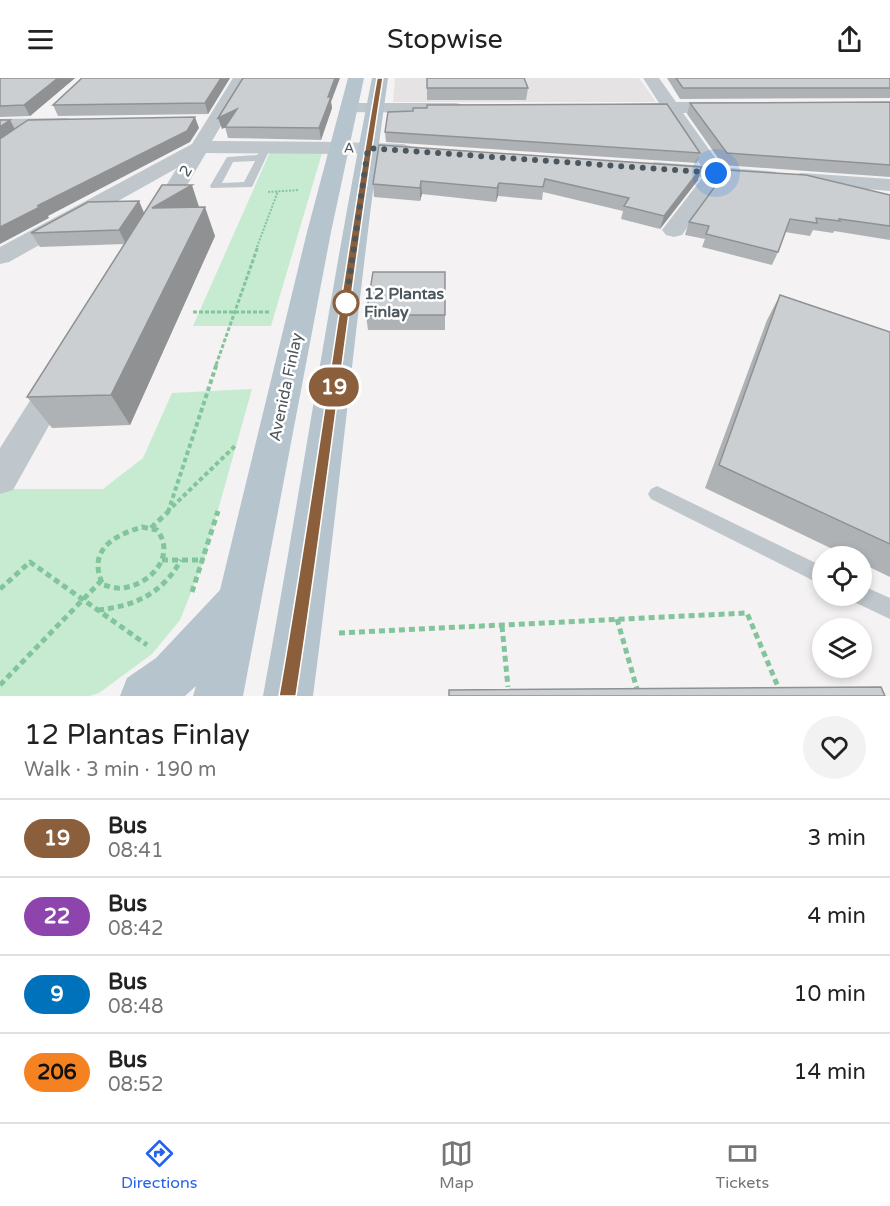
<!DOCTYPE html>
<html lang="en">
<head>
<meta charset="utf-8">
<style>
	:root { --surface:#fff; --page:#f2f2f2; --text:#222; --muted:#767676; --line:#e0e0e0; --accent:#2563eb }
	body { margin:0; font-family:"Varela Round",sans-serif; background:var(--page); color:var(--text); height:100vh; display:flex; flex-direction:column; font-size:22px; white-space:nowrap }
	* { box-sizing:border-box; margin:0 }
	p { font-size:20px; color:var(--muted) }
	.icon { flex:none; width:33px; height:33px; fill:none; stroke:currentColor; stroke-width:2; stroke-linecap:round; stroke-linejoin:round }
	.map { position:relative; height:618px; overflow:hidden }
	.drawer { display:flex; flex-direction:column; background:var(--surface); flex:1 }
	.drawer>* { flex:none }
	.badge { padding:0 12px; border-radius:20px; font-size:21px; line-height:39px }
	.fabs { position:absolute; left:812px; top:468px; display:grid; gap:12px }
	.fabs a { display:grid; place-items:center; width:60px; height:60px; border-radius:50%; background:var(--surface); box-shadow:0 3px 9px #0003; font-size:30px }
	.you { position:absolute; width:30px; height:30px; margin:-15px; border:4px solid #fff; border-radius:50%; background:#1a73e8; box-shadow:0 0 0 9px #1a73e833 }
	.map>.badge { position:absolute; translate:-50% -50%; box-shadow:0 0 0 3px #fff }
	.round { display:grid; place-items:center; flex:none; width:63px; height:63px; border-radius:32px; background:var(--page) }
	.overview { display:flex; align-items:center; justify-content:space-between; height:102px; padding:0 24px }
	h1 { font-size:28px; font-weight:600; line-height:45px }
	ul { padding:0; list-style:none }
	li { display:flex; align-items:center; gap:18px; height:78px; padding:0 24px; border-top:2px solid var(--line) }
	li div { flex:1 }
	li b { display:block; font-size:22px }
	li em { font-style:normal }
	li .badge { min-width:66px; font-weight:700; text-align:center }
	header { display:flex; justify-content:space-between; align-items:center; height:78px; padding:0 24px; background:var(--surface); font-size:27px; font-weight:600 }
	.tab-bar { display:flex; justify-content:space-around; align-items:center; height:84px; border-top:2px solid var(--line); background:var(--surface); font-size:16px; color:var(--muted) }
	.tab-bar a { display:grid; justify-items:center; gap:3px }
	.tab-bar .active { color:var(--accent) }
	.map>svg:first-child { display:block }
	.education { fill:#e5e3e3 }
	.green { fill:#c7ebd0 }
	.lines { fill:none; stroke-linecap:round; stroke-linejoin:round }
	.path-far3 { stroke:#82c59c; stroke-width:2; stroke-dasharray:2 1.5; stroke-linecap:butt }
	.path-far2 { stroke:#82c59c; stroke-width:3; stroke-dasharray:4 2; stroke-linecap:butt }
	.path-far1 { stroke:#82c59c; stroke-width:4; stroke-dasharray:4.5 3; stroke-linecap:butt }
	.path { stroke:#82c59c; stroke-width:5; stroke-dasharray:6 4; stroke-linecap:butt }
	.lane { fill:#bfc7cc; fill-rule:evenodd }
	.street { fill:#bfc7cc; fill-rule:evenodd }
	.secondary { fill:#c0cad1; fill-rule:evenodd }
	.primary { fill:#b5c4cd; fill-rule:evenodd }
	.wall { fill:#afb2b5 }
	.shaded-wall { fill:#8f9193 }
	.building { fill:#cccfd2; stroke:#8f9193; stroke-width:1.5 }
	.line { fill:#8b5e3c; stroke:#fff; stroke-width:1.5 }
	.walk { stroke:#4c575d; stroke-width:6; stroke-dasharray:0 10.8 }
	.stop-dot { fill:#fff; stroke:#8b5e3c; stroke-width:3 }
	.labels { text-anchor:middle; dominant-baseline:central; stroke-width:5; stroke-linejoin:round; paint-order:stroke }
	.far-street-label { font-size:14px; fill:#4c575d; stroke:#fff }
	.street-label { font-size:16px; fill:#4c575d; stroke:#fff }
	.stop-label { font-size:16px; font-weight:bold; fill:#4c575d; stroke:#fff; text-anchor:start }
</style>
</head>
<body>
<header><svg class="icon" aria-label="menu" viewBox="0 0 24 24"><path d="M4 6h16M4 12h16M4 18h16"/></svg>Stopwise<svg class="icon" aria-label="share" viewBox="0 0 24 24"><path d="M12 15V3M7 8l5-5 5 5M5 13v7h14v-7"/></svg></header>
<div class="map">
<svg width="890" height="618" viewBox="0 0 890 618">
	<rect width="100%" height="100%" fill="#f4f2f2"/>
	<path class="education" d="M395,0H639L656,24H393Z"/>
	<path class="green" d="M270,74L322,75L271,248H193Z
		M252,311L204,482L180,542L152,576L99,615L90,618H0V411H103L143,380L172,315Z"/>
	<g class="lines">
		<path class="path-far3" d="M268,114L299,112
			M257,169L278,113"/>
		<path class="path-far2" d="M193,234H270
			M216,287L258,168"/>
		<path class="path-far1" d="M167,434L236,367
			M168,434L217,285"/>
		<path class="path" d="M142,449L157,452C177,478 150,507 122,510C116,511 109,508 103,507C87,473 112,458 142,449Z
			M151,450L169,433
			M162,482H204
			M0,511L30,484L147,567
			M192,514L218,433
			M98,532C135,528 162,516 181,482
			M617,541L637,611
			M502,548L508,609
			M339,555L747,535L779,611
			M0,607L101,503"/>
		<path class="lane" d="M266,66L271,69L252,109L211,110L210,108L227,79L257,77L263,67ZM255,83L244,104L222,105L233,84Z
			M657,408L822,488V507L651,421L648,416L651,411Z
			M861,507L890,520V541L854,524L851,518H861Z"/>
		<path class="street" d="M233,0H249L212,63L338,64L345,66L348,70L345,74L338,76L206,75L163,148L155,150L147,148L144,143L177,90L9,184L0,186V169L192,66Z
			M643,0H659L676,24H731L737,25L739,29L737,33L731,34L683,35L726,95L682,157L674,159L666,157L662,152L706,95L666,35H628L622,34L620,30L622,26L659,25Z
			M348,25H455L461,26L463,30L461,34L455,35L342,34L340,30L342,26Z
			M65,40L71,41L74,45L71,49L0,51V41Z
			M801,95L890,101V113L794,105L791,101L794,97Z
			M61,288L72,291L76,299L13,412L0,416V370L50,291Z"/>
		<path class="secondary" d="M338,64L403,66L410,68L413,72L410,76L403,78L331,74L328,70L331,66Z
			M655,84L768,93L776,94L779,99L776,104L768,105L648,94L644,90L648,86Z"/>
		<path class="primary" d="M348,0H364L331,154L243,618H193L196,608L185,618H120L127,600L156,580L220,512L307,154Z
			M372,0H388C359,205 340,412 313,618H263C301,412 331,205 372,0Z"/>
	</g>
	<path class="wall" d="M0,0H75L30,38L0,39Z
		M230,0L208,36L58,38L53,27Z
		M243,0L331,24L332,30L321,62L228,60L225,49L222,51Z
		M427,0L528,10L526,22H427Z
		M667,0H890V20L680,21Z
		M890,24V99L723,87L687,36L690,25Z
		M385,54L700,75L697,85L386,64Z
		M379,67L698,102L660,151L621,141L623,133L543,114L542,122L498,118L496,124L422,116L420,123L374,119L373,106Z
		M890,117V162L834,153L833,155L813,152L810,158L785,154L778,174L772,187L702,169L705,161L685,157L689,144Z
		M139,123L144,136L199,129L215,158L130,347L52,350L27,319L125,166L40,169L31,155Z
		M445,194V252H368L366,237Z
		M780,217L890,254V499L861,485V478H847L705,410L767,242Z"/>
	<path class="shaded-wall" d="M58,0H75L30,38L24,27Z
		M221,0H230L208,36L205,25Z
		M335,0H340L331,24L332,30L321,62L319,50L328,19Z
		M237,31L240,42L222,51L218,40Z
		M195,39L199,50L190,64L48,138L49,140L0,166V149L37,128Z
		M10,42L16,53L0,65V49Z
		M702,89L698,102L660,151L664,138Z
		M421,103L422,116L420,123V110Z
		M499,105L498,118L496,124L497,110Z
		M192,107L201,135L152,130Z
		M139,123L145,137L126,166L119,152Z
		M205,129L215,158L130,347L111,317Z"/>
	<path class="building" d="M0,0H58L24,27L0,28Z
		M82,0H221L205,25L53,27Z
		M243,0H335L328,19H331L319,50L225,49L237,31L218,40Z
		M427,0H524L528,10H427Z
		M676,0H890V10H683Z
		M890,24V87L727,75L690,25Z
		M667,26L700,75L385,54L388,34L413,33V30H427V27Z
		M195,39L187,53L37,128H42L0,149V61L28,42Z
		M0,42H10L0,49Z
		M379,67L702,89L664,138L624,128L629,120L545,101L543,109L499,105L497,110L421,103L420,110L373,106Z
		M727,92L806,97L890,117V148L839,141L840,143L816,140L817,145L790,141L778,174L706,156L709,148L689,144Z
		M162,107H192L152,130L205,129L111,317L27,319Z
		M139,123L119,152L31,155L88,124Z
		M373,194H445V237H366Z
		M780,217L890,254V466L719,387Z
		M881,609L885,618H449V612Z"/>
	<path class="line" d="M377,0H383C350,205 328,412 296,618H279C315,412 341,205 377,0Z"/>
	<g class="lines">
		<path class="walk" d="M346,225L368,70L716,95"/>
	</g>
	<circle class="stop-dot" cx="346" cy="225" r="12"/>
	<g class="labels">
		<g class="far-street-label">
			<text transform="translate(349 70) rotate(1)">A</text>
		</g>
		<g class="street-label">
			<text transform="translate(186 93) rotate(-59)">2</text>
			<text transform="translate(286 309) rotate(-78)">Avenida Finlay</text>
		</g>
		<g class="stop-label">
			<text x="364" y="216">12 Plantas<tspan x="364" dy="18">Finlay</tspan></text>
		</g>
	</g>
</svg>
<div class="fabs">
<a><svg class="icon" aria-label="locate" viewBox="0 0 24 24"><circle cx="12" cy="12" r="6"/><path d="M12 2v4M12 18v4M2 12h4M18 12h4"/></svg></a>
<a><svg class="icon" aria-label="layers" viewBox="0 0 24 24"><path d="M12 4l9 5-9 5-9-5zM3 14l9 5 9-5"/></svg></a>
</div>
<div class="you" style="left:716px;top:95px"></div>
<b class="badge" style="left:334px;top:309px;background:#8b5e3c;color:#fff">19</b>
</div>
<section class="drawer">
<div class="overview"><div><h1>12 Plantas Finlay</h1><p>Walk · 3 min · 190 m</p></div><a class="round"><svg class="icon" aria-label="heart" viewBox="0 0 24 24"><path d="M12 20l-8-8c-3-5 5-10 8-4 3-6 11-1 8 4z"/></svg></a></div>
<ul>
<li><span class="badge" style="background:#8b5e3c;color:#fff">19</span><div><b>Bus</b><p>08:41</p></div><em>3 min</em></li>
<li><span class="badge" style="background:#8e44ad;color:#fff">22</span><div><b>Bus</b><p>08:42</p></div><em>4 min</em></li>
<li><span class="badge" style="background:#0072bc;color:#fff">9</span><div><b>Bus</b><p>08:48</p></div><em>10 min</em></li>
<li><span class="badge" style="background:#f58220;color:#111">206</span><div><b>Bus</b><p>08:52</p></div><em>14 min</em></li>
</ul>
</section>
<nav class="tab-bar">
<a class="active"><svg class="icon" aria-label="directions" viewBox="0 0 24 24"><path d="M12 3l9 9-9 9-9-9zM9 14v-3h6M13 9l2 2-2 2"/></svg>Directions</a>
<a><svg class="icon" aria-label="map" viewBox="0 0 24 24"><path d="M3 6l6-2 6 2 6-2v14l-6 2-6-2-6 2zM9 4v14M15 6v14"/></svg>Map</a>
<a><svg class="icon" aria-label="tickets" viewBox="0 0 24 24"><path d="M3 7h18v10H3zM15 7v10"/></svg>Tickets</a>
</nav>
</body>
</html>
